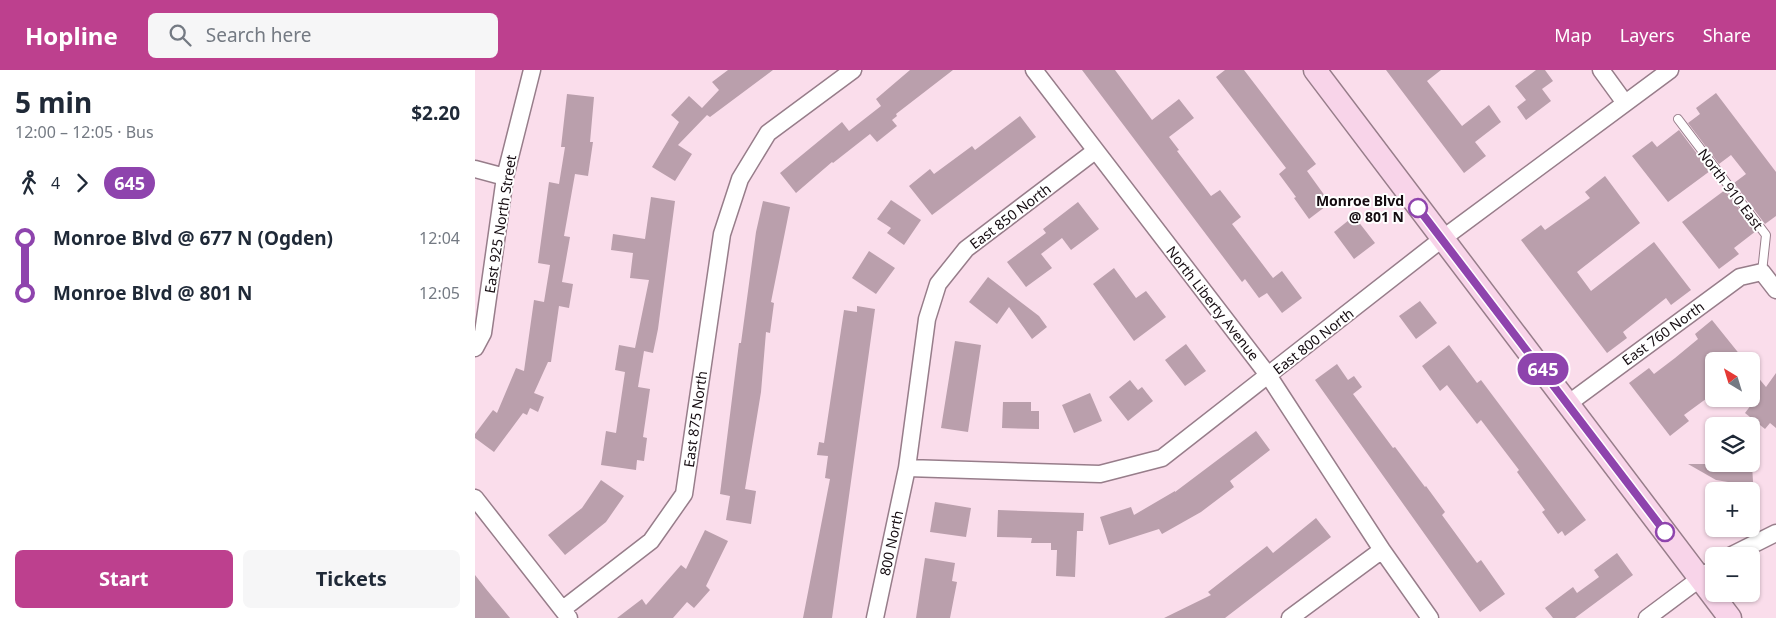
<!DOCTYPE html>
<html lang="en">
<head>
<meta charset="utf-8">
<style>
	:root { --surface:#fff; --page:#f6f6f7; --text:#1f2937; --muted:#747a83; --accent:#bd408e }
	body { margin:0; font-family:"Noto Sans",sans-serif; background:var(--page); color:var(--text); height:100vh; display:flex; flex-direction:column; font-size:19px; white-space:nowrap }
	* { box-sizing:border-box; margin:0 }
	p { font-size:16px; color:var(--muted) }
	.icon { flex:none; width:28px; height:28px; fill:none; stroke:currentColor; stroke-width:2; stroke-linecap:round; stroke-linejoin:round }
	.map { position:relative; flex:1; overflow:hidden }
	.side { display:flex; flex-direction:column; background:var(--surface); width:475px }
	.side>* { flex:none }
	.badge { padding:0 10px; border-radius:16px; font-size:18px; line-height:32px }
	.needle { width:32px; rotate:322deg }
	.tools { position:absolute; left:1230px; top:282px; display:grid; gap:10px }
	.tools a { display:grid; place-items:center; width:55px; height:55px; border-radius:8px; background:var(--surface); box-shadow:0 1px 4px #0004; font-size:25px }
	.map>.badge { position:absolute; translate:-50% -50%; box-shadow:0 0 0 2px #fff }
	.legs { display:flex; align-items:center; gap:8px; height:55px; padding:0 15px; font-size:16px }
	.legs p { margin-inline-start:auto }
	.overview { display:flex; align-items:center; justify-content:space-between; height:85px; padding:0 15px }
	h1 { font-size:28px; font-weight:700; line-height:38px }
	.primary-button { display:flex; gap:10px; margin-top:auto; padding:10px 15px }
	.primary-button a { flex:1; height:58px; border-radius:8px; background:var(--accent); color:#fff; font-size:20px; font-weight:700; line-height:58px; text-align:center }
	.primary-button a+a { background:var(--page); color:var(--text) }
	ul { padding:0 15px; list-style:none }
	li { display:flex; align-items:center; gap:18px; height:55px; font-size:19px }
	li i { display:grid; place-items:center; width:8px; height:100%; margin:0 6px; background:currentColor }
	li i::after { content:''; width:12px; height:12px; margin:-6px; border:4px solid; border-radius:50%; background:var(--surface) }
	li p { margin-inline-start:auto }
	li:first-child i { background:linear-gradient(#0000 50%,currentColor 0) }
	li:last-child i { background:linear-gradient(currentColor 50%,#0000 0) }
	header { display:flex; align-items:center; gap:30px; box-sizing:border-box; height:70px; padding:0 25px; background:var(--accent); color:#fff }
	header strong { font-size:24px }
	nav { display:flex; gap:28px; margin-inline-start:auto; font-size:18px }
	.search { width:350px; height:45px; background:var(--page); display:flex; align-items:center; gap:12px; box-sizing:border-box; padding:0 18px; border-radius:8px; color:var(--muted); font-size:19px }
	main { display:flex; flex:1; min-height:0 }
	.map>svg:first-child { display:block }
	.building { fill:#ba9fac }
	.lines { fill:none; stroke-linecap:round; stroke-linejoin:round }
	.lane-casing { stroke:#977d8a; stroke-width:10 }
	.street-casing { stroke:#977d8a; stroke-width:19 }
	.secondary-casing { stroke:#977d8a; stroke-width:25 }
	.lane { stroke:#fff; stroke-width:8 }
	.street { stroke:#fff; stroke-width:16 }
	.secondary { stroke:#f8d4e9; stroke-width:22 }
	.line-1-casing { stroke:#fff; stroke-width:11 }
	.line-1 { stroke:#8e44ad; stroke-width:8 }
	.stop-1-dot { fill:#fff; stroke:#8e44ad; stroke-width:2.5 }
	.labels { text-anchor:middle; dominant-baseline:central; stroke-width:4; stroke-linejoin:round; paint-order:stroke }
	.street-label { font-size:14px; fill:#140b10; stroke:#fff }
	.stop-label { font-size:14px; font-weight:bold; fill:#140b10; stroke:#fff; text-anchor:end }
</style>
</head>
<body>
<header>
<strong>Hopline</strong>
<div class="search"><svg class="icon" aria-label="search" viewBox="0 0 24 24"><circle cx="10" cy="10" r="6"/><path d="M15 15l6 6"/></svg>Search here</div>
<nav><a>Map</a><a>Layers</a><a>Share</a></nav>
</header>
<main>
<section class="side">
<div class="overview"><div><h1>5 min</h1><p>12:00 – 12:05 · Bus</p></div><b>$2.20</b></div>
<div class="legs"><svg class="icon" aria-label="walk" viewBox="0 0 24 24"><circle cx="13" cy="4" r="2"/><path d="M13 8l-2 6 4 7M11 14l-3 7M7 12l3-4h3l4 4"/></svg>4<svg class="icon" aria-label="forward" viewBox="0 0 24 24"><path d="M9 5l7 7-7 7"/></svg><b class="badge" style="background:#8e44ad;color:#fff">645</b></div>
<ul>
<li><i style="color:#8e44ad"></i><b>Monroe Blvd @ 677 N (Ogden)</b><p>12:04</p></li>
<li><i style="color:#8e44ad"></i><b>Monroe Blvd @ 801 N</b><p>12:05</p></li>
</ul>
<div class="primary-button"><a>Start</a><a>Tickets</a></div>
</section>
<div class="map">
<svg width="1301" height="548" viewBox="0 0 1301 548">
	<rect width="100%" height="100%" fill="#faddeb"/>
	<path class="building" d="M253,0H298L235,47L232,45L203,75L217,84L200,111L177,97L204,52L196,45L214,26L227,38L244,20L237,12Z
		M435,0H478L421,44L422,46L417,50L422,56L402,72L395,64L358,93L357,92L321,123L305,103L367,52L374,61L406,36L401,29Z
		M607,0H640L677,50L704,29L719,48L694,67L704,80L702,81L736,126L745,120L766,147L757,154L798,208L807,201L827,228L807,243L792,223L784,228L770,209L767,212Z
		M750,0H769L841,94L832,101L855,133L834,149L819,128L821,127L804,104L811,98L741,7Z
		M911,0H966L952,11L987,56L1014,35L1026,52L1000,72L1011,86L989,103Z
		M1061,0H1070L1078,11L1067,19L1076,31L1051,50L1042,37L1051,30L1040,16Z
		M1241,23L1301,102V146L1290,154L1259,113L1271,104L1256,85L1244,94L1213,53L1225,44L1221,38Z
		M92,24L119,27L115,72H118L113,106L100,104L89,166L95,167L87,212L98,214L94,238L84,236L76,292H73L59,323L69,327L63,342L55,338L52,345L48,343L19,382L0,368V364L18,340L22,343L41,298L49,301L59,230L69,232L75,195L63,193L74,112L84,114L90,77H86Z
		M545,46L561,67L457,145L434,116L455,99L459,104L497,76L500,80Z
		M1204,60L1235,101L1193,132L1157,86L1177,71L1182,77Z
		M1130,106L1165,153L1102,202L1116,221L1179,172L1216,220L1196,235L1191,228L1148,262L1152,268L1132,283L1046,170L1066,155L1070,160L1115,128L1110,122Z
		M1250,120L1281,161L1259,178L1264,184L1244,199L1207,152Z
		M176,127L200,131L183,259L178,283L169,281L163,317L175,319L168,367L172,368L169,391L162,390L161,400L126,395L131,361L141,363L150,302L140,300L144,275L160,278L174,210L155,208L158,183L136,180L138,164L170,169Z
		M416,130L446,150L429,175L412,163L416,158L402,149Z
		M288,131L315,137L296,232L299,233L295,263L291,262L286,322L270,419L281,421L276,454L251,450L255,426L245,424L264,273H266L281,162Z
		M603,132L624,159L596,180L587,168L566,184L577,198L551,217L532,192L571,163L568,159Z
		M879,146L900,173L879,189L859,162Z
		M394,181L420,198L401,224L377,208Z
		M639,198L661,228L671,221L691,247L659,271L618,214Z
		M513,207L564,246L572,257L557,269L534,237L522,254L494,232Z
		M945,231L962,253L941,269L924,246Z
		M382,236L400,239L357,548H328L355,409L350,408L353,386L342,385L344,372L349,373L369,240L382,242Z
		M1237,250L1270,291H1239V323L1209,345L1214,351L1195,366L1154,313L1174,298L1179,304L1200,288L1223,269L1220,264Z
		M480,271L506,275L493,362L466,358Z
		M711,274L731,301L710,316L690,290Z
		M974,275L1002,313L1006,310L1111,450L1090,466L1087,461L1083,464L1067,442L1070,440L1042,402L1044,400L1006,350L1002,354L972,315L965,321L947,296Z
		M862,294L873,310L879,306L887,317L878,324L918,378L920,377L950,417L951,416L970,442L967,445L1002,493L1006,490L1030,524L1005,542L840,310Z
		M1276,299L1291,317L1301,303V358L1295,353L1290,359L1270,343L1276,335Z
		M655,310L663,320L667,317L678,331L653,351L634,327Z
		M615,323L627,351L599,363L587,335Z
		M528,332H556V341H564V359L527,358Z
		M781,361L795,380L755,411L759,417L726,442L687,464L684,459L634,475L625,447L656,437L659,445L700,421V422Z
		M1213,394H1277L1278,412L1265,414L1241,410Z
		M126,410L149,426L131,452L90,485L73,465L107,438Z
		M460,432L496,438L491,467L455,462Z
		M523,440L609,443L608,461H602L600,507L581,506L582,480H576V473H556L557,468L522,467Z
		M841,448L856,467L750,548H689L736,525L733,522L792,476L798,483Z
		M230,460L253,471L231,516L235,520L219,538L212,532L198,548H142L167,529L171,535L206,495L211,499Z
		M1142,483L1158,505L1100,548H1078L1070,538L1098,517L1102,523L1124,507L1119,500Z
		M450,488L480,493L477,511L482,512L475,548H441Z
		M0,505L11,519L35,548H0Z"/>
	<g class="lines">
		<defs>
			<path id="lane" d="M1203,49L1291,165L1287,202"/>
			<path id="street" d="M559,0L793,305L907,480L955,548
				M1126,0L1150,33
				M0,99L30,107
				M0,278L8,263L30,107L57,0
				M1094,333L1265,207L1287,202L1301,220
				M432,398L625,404L687,388L967,169L1195,0
				M0,428L94,548
				M1255,486L1301,463
				M88,539L176,471L209,424L247,164L265,109L293,63L378,0
				M400,548L432,398L452,249L463,214L491,179L620,81
				M815,548L907,480
				M1172,548L1239,498"/>
			<path id="secondary" d="M840,0L1255,548"/>
		</defs>
		<use href="#lane" class="lane-casing"/>
		<use href="#street" class="street-casing"/>
		<use href="#secondary" class="secondary-casing"/>
		<use href="#lane" class="lane"/>
		<use href="#street" class="street"/>
		<use href="#secondary" class="secondary"/>
	</g>
	<g class="lines">
		<defs>
			<path id="line-1" d="M943,138L1190,462"/>
		</defs>
		<use href="#line-1" class="line-1-casing"/>
		<use href="#line-1" class="line-1"/>
	</g>
	<g class="stop-1-dot">
		<circle cx="943" cy="138" r="9"/>
		<circle cx="1190" cy="462" r="9"/>
	</g>
	<g class="labels">
		<g class="street-label">
			<text transform="translate(1256 119) rotate(53)">North 910 East</text>
			<text transform="translate(535 146) rotate(-37)">East 850 North</text>
			<text transform="translate(25 154) rotate(-81)">East 925 North Street</text>
			<text transform="translate(738 233) rotate(52)">North Liberty Avenue</text>
			<text transform="translate(1188 263) rotate(-36)">East 760 North</text>
			<text transform="translate(838 271) rotate(-38)">East 800 North</text>
			<text transform="translate(220 349) rotate(-82)">East 875 North</text>
			<text transform="translate(416 473) rotate(-78)">800 North</text>
		</g>
		<g class="stop-label">
			<text x="929" y="130">Monroe Blvd<tspan x="929" dy="16">@ 801 N</tspan></text>
		</g>
	</g>
</svg>
<div class="tools">
<a><svg class="needle" viewBox="-14 -14 28 28"><path d="M0-13l5 13h-10z" fill="#e53935"/><path d="M0 13l5-13h-10z" fill="#747a83"/></svg></a>
<a><svg class="icon" aria-label="layers" viewBox="0 0 24 24"><path d="M12 4l9 5-9 5-9-5zM3 14l9 5 9-5"/></svg></a>
<a>+</a>
<a>−</a>
</div>
<b class="badge" style="left:1068px;top:299px;background:#8e44ad;color:#fff">645</b>
</div>
</main>
</body>
</html>
